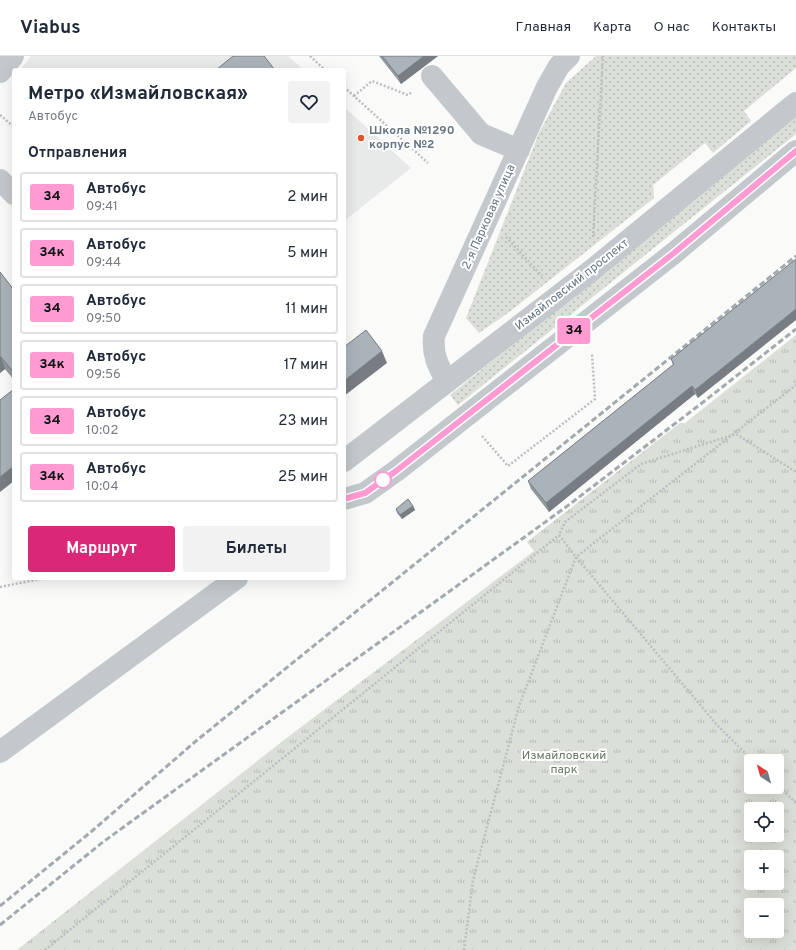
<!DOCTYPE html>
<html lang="ru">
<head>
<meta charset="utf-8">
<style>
	:root { --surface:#fff; --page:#f2f2f3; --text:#1f2937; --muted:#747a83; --line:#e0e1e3; --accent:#db2777 }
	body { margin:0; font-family:Overpass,sans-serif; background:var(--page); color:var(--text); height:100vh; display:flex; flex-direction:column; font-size:15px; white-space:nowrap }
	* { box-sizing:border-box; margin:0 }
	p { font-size:13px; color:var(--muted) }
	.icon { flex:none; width:22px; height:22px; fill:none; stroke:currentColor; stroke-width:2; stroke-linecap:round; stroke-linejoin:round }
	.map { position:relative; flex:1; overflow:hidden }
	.panel { position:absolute; left:12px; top:12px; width:334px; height:512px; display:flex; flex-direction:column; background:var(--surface); border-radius:4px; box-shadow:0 4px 16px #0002 }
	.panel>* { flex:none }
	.badge { padding:0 8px; border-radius:3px; font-size:14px; line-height:26px }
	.needle { width:26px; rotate:323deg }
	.fabs { position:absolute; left:744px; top:698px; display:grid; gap:8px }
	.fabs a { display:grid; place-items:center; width:40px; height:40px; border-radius:4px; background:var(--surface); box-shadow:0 4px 16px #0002; font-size:20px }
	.map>.badge { position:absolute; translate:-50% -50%; box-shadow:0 0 0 2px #fff }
	h2 { padding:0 16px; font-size:15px; line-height:36px }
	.round { display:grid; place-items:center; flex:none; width:42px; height:42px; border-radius:4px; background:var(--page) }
	.head { display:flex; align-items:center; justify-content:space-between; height:68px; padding:0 16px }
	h1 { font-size:19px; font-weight:700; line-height:30px }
	.button { display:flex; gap:8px; margin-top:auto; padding:8px 16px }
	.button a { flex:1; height:46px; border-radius:4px; background:var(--accent); color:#fff; font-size:16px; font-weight:700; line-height:46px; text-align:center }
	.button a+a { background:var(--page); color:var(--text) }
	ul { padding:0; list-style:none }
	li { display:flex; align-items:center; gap:12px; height:50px; margin:0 8px 6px; padding:0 8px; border:2px solid var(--line); border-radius:4px }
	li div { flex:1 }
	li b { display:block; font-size:15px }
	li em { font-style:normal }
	li .badge { min-width:44px; font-weight:700; text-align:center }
	header { display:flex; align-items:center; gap:24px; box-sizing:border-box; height:56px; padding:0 20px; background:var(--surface); border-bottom:1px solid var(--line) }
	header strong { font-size:19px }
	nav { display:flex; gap:22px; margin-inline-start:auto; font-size:14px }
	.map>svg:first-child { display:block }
	.built { fill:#e8e9e9 }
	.grass { fill:url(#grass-dots) }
	.park { fill:url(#park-tufts); fill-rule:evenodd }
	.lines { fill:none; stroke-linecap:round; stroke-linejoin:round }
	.path { stroke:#bbbfc2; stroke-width:2.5; stroke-dasharray:2 2; stroke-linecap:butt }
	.minor { stroke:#c3c8cc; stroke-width:22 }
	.rail { stroke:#a2aab0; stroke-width:3; stroke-dasharray:6 3; stroke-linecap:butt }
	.wall { fill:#929a9f }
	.shaded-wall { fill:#777d82 }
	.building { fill:#aab3b9; stroke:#777d82 }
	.line-casing { stroke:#fff; stroke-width:9 }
	.line { stroke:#ff9ad2; stroke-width:6 }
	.poi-dot { fill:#e4572e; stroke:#fff; stroke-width:1.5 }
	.stop-dot { fill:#fff; stroke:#ff9ad2; stroke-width:2 }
	.labels { text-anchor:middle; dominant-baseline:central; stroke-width:4; stroke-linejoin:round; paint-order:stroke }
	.poi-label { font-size:12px; font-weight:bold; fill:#657683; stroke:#fff; text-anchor:start }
	.street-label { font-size:12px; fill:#657683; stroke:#fff }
	.park-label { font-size:12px; fill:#687a64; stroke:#fff }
</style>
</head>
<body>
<header>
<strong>Viabus</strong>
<nav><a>Главная</a><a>Карта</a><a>О нас</a><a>Контакты</a></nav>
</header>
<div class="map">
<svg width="796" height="894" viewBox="0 0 796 894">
	<defs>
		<pattern id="grass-dots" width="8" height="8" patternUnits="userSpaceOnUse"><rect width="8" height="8" fill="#dadfd7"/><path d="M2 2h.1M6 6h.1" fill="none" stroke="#b4b9b4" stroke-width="1.8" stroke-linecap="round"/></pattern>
		<pattern id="park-tufts" width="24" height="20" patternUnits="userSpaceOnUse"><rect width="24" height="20" fill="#dadfd7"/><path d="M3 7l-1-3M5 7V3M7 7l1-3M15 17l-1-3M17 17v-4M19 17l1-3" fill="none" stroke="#b4b9b4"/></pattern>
	</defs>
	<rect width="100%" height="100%" fill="#fafaf8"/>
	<path class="built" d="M31,0H288L304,14H20Z
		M344,51L411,112L344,165Z"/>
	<path class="grass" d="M596,0H796V12L744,55L751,65L713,97L705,87L653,129L654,142L508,257L479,277L466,262L539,77L566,27Z
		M796,61V78L458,349L450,339Z"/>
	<path class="park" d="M796,279V894H17L284,684L534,495L527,486L680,367H685ZM751,705H777V731H751ZM751,753H777V779H751ZM751,801H777V827H751ZM751,849H777V875H751Z"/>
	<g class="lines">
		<path class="path" d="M310,0L325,14
			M344,31L428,107
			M354,40L372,25L408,39L412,36
			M0,59L14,71
			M506,181L542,220
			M593,181L603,0
			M482,380L508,410L595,343L592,298
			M0,531L45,522
			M753,705L717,669L576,501L559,479L565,466L641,408L736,378L796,416
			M777,729L796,747
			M45,894L559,479
			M464,894L473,824L519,650L576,501L796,329"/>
		<path class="minor" d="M0,16L13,0
			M432,20L481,78L519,94
			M0,124L14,138
			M447,326C438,310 432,298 434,280L547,31L559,10L569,0
			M344,405L592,214L796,47
			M344,443L365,437L396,415L674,197L796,95
			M0,696L237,522"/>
		<path class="rail" d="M0,850L92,775L196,685L796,200
			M0,869L103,786L566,451L702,347L796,273"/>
	</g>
	<path class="wall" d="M379,0H438L401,28Z
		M796,203L698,342L695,338L549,456L531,433L528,425L673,309L671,303Z
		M0,216L14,234V324L5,313L0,317Z
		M413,450L415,454L402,463L397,457L396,453Z"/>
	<path class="shaded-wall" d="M424,0H438L401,28L398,20Z
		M796,253V264L698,342L695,334Z
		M382,295L387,307L344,340V325Z
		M0,301H1L5,313L0,317Z
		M692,330L695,338L549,456L546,447Z
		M14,410V425L0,436V421Z
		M413,450L415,454L402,463L400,459Z"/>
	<path class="building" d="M233,0H264L275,14H216Z
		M382,0H424L398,20Z
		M796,203V253L695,334L692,330L546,447L528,425L674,308L671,303Z
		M0,216L14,234V317L1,301H0Z
		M366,274L382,295L344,325V291Z
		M14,333V410L0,421V344Z
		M408,443L413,450L400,459L396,453Z"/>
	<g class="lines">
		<defs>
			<path id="line" d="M344,443L365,437L396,415L674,197L796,95"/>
		</defs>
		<use href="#line" class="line-casing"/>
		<use href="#line" class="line"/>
	</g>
	<circle class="poi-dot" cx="361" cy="82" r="4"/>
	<circle class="stop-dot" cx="383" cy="424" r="8"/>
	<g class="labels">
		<g class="poi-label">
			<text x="369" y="75">Школа №1290<tspan x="369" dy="14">корпус №2</tspan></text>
		</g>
		<g class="street-label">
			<text transform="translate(489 161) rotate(-66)">2-я Парковая улица</text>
			<text transform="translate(572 229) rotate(-38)">Измайловский проспект</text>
		</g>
		<g class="park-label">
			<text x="564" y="700">Измайловский<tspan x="564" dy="14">парк</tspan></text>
		</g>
	</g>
</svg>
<div class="fabs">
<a><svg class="needle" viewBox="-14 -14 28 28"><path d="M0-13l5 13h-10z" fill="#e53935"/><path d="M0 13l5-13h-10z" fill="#747a83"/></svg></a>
<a><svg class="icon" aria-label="locate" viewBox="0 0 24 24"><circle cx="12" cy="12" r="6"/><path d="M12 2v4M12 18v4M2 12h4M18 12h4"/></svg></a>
<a>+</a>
<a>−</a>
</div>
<b class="badge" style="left:574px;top:275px;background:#ff9ad2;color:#111">34</b>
<section class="panel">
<div class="head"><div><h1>Метро «Измайловская»</h1><p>Автобус</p></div><a class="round"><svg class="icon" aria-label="heart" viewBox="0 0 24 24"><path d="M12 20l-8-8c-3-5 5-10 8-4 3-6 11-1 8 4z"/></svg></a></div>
<h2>Отправления</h2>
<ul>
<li><span class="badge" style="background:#ff9ad2;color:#111">34</span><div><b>Автобус</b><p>09:41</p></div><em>2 мин</em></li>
<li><span class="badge" style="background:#ff9ad2;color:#111">34к</span><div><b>Автобус</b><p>09:44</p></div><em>5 мин</em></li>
<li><span class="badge" style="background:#ff9ad2;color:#111">34</span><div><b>Автобус</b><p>09:50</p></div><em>11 мин</em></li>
<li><span class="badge" style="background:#ff9ad2;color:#111">34к</span><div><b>Автобус</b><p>09:56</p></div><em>17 мин</em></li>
<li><span class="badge" style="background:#ff9ad2;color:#111">34</span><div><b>Автобус</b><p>10:02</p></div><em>23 мин</em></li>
<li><span class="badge" style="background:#ff9ad2;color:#111">34к</span><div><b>Автобус</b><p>10:04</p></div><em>25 мин</em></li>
</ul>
<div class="button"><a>Маршрут</a><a>Билеты</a></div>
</section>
</div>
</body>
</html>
